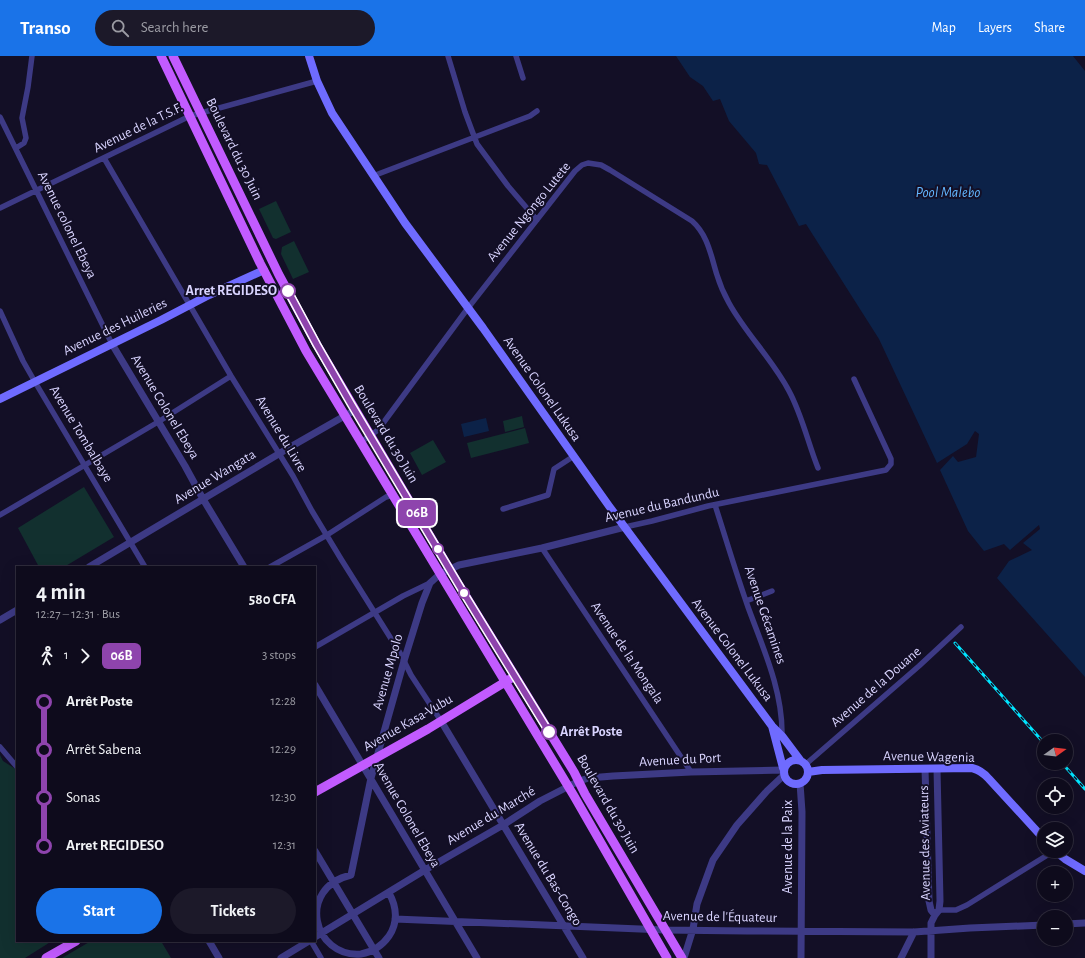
<!DOCTYPE html>
<html lang="en">
<head>
<meta charset="utf-8">
<style>
	:root { --surface:#0e0b1c; --page:#1c1929; --text:#f1f3f6; --muted:#9b9ba3; --line:#2e2b3b; --accent:#1a73e8 }
	body { margin:0; font-family:"Alegreya Sans",sans-serif; background:var(--page); color:var(--text); height:100vh; display:flex; flex-direction:column; font-size:15px; white-space:nowrap }
	* { box-sizing:border-box; margin:0 }
	p { font-size:13px; color:var(--muted) }
	.icon { flex:none; width:22px; height:22px; fill:none; stroke:currentColor; stroke-width:2; stroke-linecap:round; stroke-linejoin:round }
	.map { position:relative; flex:1; overflow:hidden }
	.drawer { position:absolute; left:16px; top:510px; width:300px; height:376px; display:flex; flex-direction:column; background:var(--surface); border-radius:0px; box-shadow:0 4px 16px #0002,0 0 0 1px var(--line) }
	.drawer>* { flex:none }
	.badge { padding:0 8px; border-radius:6px; font-size:14px; line-height:26px }
	.needle { width:26px; rotate:75deg }
	.tools { position:absolute; left:1037px; top:678px; display:grid; gap:8px }
	.tools a { display:grid; place-items:center; width:36px; height:36px; border-radius:50%; background:var(--surface); box-shadow:0 4px 16px #0002,0 0 0 1px var(--line); font-size:20px }
	.map>.badge { position:absolute; translate:-50% -50%; box-shadow:0 0 0 2px #fff }
	.legs { display:flex; align-items:center; gap:6px; height:44px; padding:0 20px; font-size:13px }
	.legs p { margin-inline-start:auto }
	.head { display:flex; align-items:center; justify-content:space-between; height:68px; padding:0 20px }
	h1 { font-size:22px; font-weight:700; line-height:30px }
	.primary-button { display:flex; gap:8px; margin-top:auto; padding:8px 20px }
	.primary-button a { flex:1; height:46px; border-radius:24px; background:var(--accent); color:#fff; font-size:16px; font-weight:700; line-height:46px; text-align:center }
	.primary-button a+a { background:var(--page); color:var(--text) }
	ul { padding:0 20px; list-style:none }
	li { display:flex; align-items:center; gap:14px; height:48px; font-size:15px }
	li i { display:grid; place-items:center; width:6px; height:100%; margin:0 5px; background:currentColor }
	li i::after { content:''; width:10px; height:10px; margin:-5px; border:3px solid; border-radius:50%; background:var(--surface) }
	li p { margin-inline-start:auto }
	li:first-child i { background:linear-gradient(#0000 50%,currentColor 0) }
	li:last-child i { background:linear-gradient(currentColor 50%,#0000 0) }
	header { display:flex; align-items:center; gap:24px; box-sizing:border-box; height:56px; padding:0 20px; background:var(--accent); color:#fff }
	header strong { font-size:19px }
	nav { display:flex; gap:22px; margin-inline-start:auto; font-size:14px }
	.search { width:280px; height:36px; background:var(--page); display:flex; align-items:center; gap:10px; box-sizing:border-box; padding:0 14px; border-radius:22px; color:var(--muted); font-size:15px }
	.map>svg:first-child { display:block }
	.green { fill:#12302f }
	.water { fill:#0c2248 }
	.lines { fill:none; stroke-linecap:round; stroke-linejoin:round }
	.minor { stroke:#3d3a85; stroke-width:5.5 }
	.tertiary { stroke:#3d3a85; stroke-width:7 }
	.secondary { stroke:#6f6bff; stroke-width:8 }
	.primary { stroke:#c25bff; stroke-width:9 }
	.rail-casing { stroke:#00e5ff; stroke-width:3 }
	.rail { stroke:#130f26; stroke-width:1.5; stroke-dasharray:4.5; stroke-linecap:butt }
	.line-1-casing { stroke:#fff; stroke-width:9 }
	.line-1 { stroke:#8e44ad; stroke-width:6 }
	.stop-1-dot { fill:#fff; stroke:#8e44ad; stroke-width:2 }
	.labels { text-anchor:middle; dominant-baseline:central; stroke-width:4; stroke-linejoin:round; paint-order:stroke }
	.street-label { font-size:14px; fill:#d9d4ff; stroke:#130f26 }
	.stop-label { font-size:14px; font-weight:bold; fill:#d9d4ff; stroke:#130f26; text-anchor:end }
	.water-label { font-size:15px; font-style:italic; fill:#62b6ff; stroke:#130f26 }
</style>
</head>
<body>
<header>
<strong>Transo</strong>
<div class="search"><svg class="icon" aria-label="search" viewBox="0 0 24 24"><circle cx="10" cy="10" r="6"/><path d="M15 15l6 6"/></svg>Search here</div>
<nav><a>Map</a><a>Layers</a><a>Share</a></nav>
</header>
<div class="map">
<svg width="1085" height="902" viewBox="0 0 1085 902">
	<rect width="100%" height="100%" fill="#130f26"/>
	<path class="green" d="M276,145L291,176L276,183L273,182L259,153Z
		M294,185L309,216L293,223L281,198L282,191Z
		M522,360L524,371L505,376L503,365Z
		M525,372L529,387L471,402L467,387Z
		M433,384L446,406L422,419L410,397Z
		M84,431L114,481L64,511H39L18,472Z
		M0,699L3,705L17,714V885H52L25,902H0Z
		M91,885H161L171,902H62Z"/>
	<path class="water" d="M676,0H1073L1085,15V621L997,522L1009,505L1032,494L1023,487L1040,473L1039,469L1010,494L1004,488L984,495L968,475L940,414L953,400L958,406L976,401L979,378L975,375L967,388L937,407L879,283L806,168L799,170L767,109L759,108L756,97L729,65L720,43L713,45L703,30L690,21Z
		M486,362L489,375L464,381L461,368Z"/>
	<g class="lines">
		<path class="minor" d="M448,0L465,56L477,88L508,130L537,164
			M516,0L523,22
			M0,61L112,288
			M16,92L24,87L26,82L22,62L28,31L32,0
			M104,102L231,320L293,420L312,455L341,503L400,597L411,619L441,665
			M373,120L530,60L537,55
			M0,152L190,60L317,25
			M0,255L23,305L35,326L145,511
			M361,386L378,374L468,252L575,115L582,109L588,107L601,109L610,114L692,165C708,179 711,200 717,219C720,229 724,238 729,247C746,278 773,304 789,335C802,359 808,387 818,412
			M715,449C726,483 736,517 748,551C763,592 783,635 782,680
			M503,453L548,439L554,413L574,400
			M0,459L158,366L231,320
			M625,471L652,465L708,450L886,414L891,408V403L854,323
			M542,492L691,716
			M270,511L327,479L386,441L393,439
			M746,545L772,535
			M315,591L403,540L430,527
			M0,691L17,711
			M806,708L919,610L961,571
			M939,854H956L967,849L1054,795
			M311,885L321,902"/>
		<path class="tertiary" d="M112,288L185,410L203,443L244,511
			M89,511L292,390L355,354
			M0,564L17,554
			M315,629L477,902
			M441,665L583,902
			M925,713L929,845L931,854L935,859
			M800,727L802,756L801,902
			M315,795L379,902
			M389,837C397,851 398,867 389,880C382,890 372,896 361,898C313,902 296,832 351,819L371,722L404,605L422,547L430,527L440,518L459,509L542,492L625,471
			M395,863L664,874L747,875L914,876L970,872L1044,869
			M1066,868L1085,867
			M315,881L425,814L503,769L540,745L579,725L589,722L613,720L691,716L783,714
			M209,885L219,902
			M281,902L309,885
			M684,902L693,873L697,848L713,804L737,769L767,735L784,719
			M901,902L914,876
			M931,902V867L935,859L939,854L940,845L937,713"/>
		<path class="secondary" d="M309,0L317,25L332,57L405,167L483,272L609,450L772,670L782,680L800,704
			M0,343L161,264L209,239L264,214
			M772,670L783,712
			M784 716a12 12 0 1 1 24 0a12 12 0 1 1-24 0Z
			M808,716L822,714L972,712C980,714 984,717 989,723L1044,783
			M1055,795L1065,803L1085,815"/>
		<path class="primary" d="M161,0L260,207L306,295L574,740L667,902
			M173,0L279,219L317,289L459,529L574,716L585,738L682,902
			M315,736L428,673L510,623
			M46,902L76,885"/>
		<defs>
			<path id="rail" d="M955,587L1044,687
				M1062,707L1085,733"/>
		</defs>
		<use href="#rail" class="rail-casing"/>
		<use href="#rail" class="rail"/>
	</g>
	<g class="lines">
		<defs>
			<path id="line-1" d="M288,235L317,289L351,348L463,536L549,676"/>
		</defs>
		<use href="#line-1" class="line-1-casing"/>
		<use href="#line-1" class="line-1"/>
	</g>
	<g class="stop-1-dot">
		<circle cx="288" cy="235" r="7"/>
		<circle cx="438" cy="493" r="5"/>
		<circle cx="464" cy="537" r="5"/>
		<circle cx="549" cy="676" r="7"/>
	</g>
	<g class="labels">
		<g class="street-label">
			<text transform="translate(138 72) rotate(-26)">Avenue de la T.S.F.</text>
			<text transform="translate(234 93) rotate(64)">Boulevard du 30 Juin</text>
			<text transform="translate(529 156) rotate(-51)">Avenue Ngongo Lutete</text>
			<text transform="translate(67 169) rotate(64)">Avenue colonel Ebeya</text>
			<text transform="translate(115 271) rotate(-26)">Avenue des Huileries</text>
			<text transform="translate(542 333) rotate(55)">Avenue Colonel Lukusa</text>
			<text transform="translate(165 351) rotate(59)">Avenue Colonel Ebeya</text>
			<text transform="translate(81 378) rotate(59)">Avenue Tombalbaye</text>
			<text transform="translate(281 378) rotate(59)">Avenue du Livre</text>
			<text transform="translate(386 378) rotate(59)">Boulevard du 30 Juin</text>
			<text transform="translate(215 421) rotate(-31)">Avenue Wangata</text>
			<text transform="translate(662 449) rotate(-13)">Avenue du Bandundu</text>
			<text transform="translate(765 559) rotate(71)">Avenue Gécamines</text>
			<text transform="translate(732 594) rotate(53)">Avenue Colonel Lukusa</text>
			<text transform="translate(627 597) rotate(56)">Avenue de la Mongala</text>
			<text transform="translate(388 616) rotate(-74)">Avenue Mpolo</text>
			<text transform="translate(876 631) rotate(-41)">Avenue de la Douane</text>
			<text transform="translate(408 667) rotate(-30)">Avenue Kasa-Vubu</text>
			<text transform="translate(929 701) rotate(1)">Avenue Wagenia</text>
			<text transform="translate(680 704) rotate(-3)">Avenue du Port</text>
			<text transform="translate(608 748) rotate(60)">Boulevard du 30 Juin</text>
			<text transform="translate(407 759) rotate(60)">Avenue Colonel Ebeya</text>
			<text transform="translate(491 760) rotate(-31)">Avenue du Marché</text>
			<text transform="translate(925 787) rotate(-91)">Avenue des Aviateurs</text>
			<text transform="translate(788 791) rotate(-90)">Avenue de la Paix</text>
			<text transform="translate(548 818) rotate(59)">Avenue du Bas-Congo</text>
			<text transform="translate(720 861) rotate(1)">Avenue de l'Équateur</text>
		</g>
		<g class="stop-label">
			<text x="277" y="235">Arret REGIDESO</text>
			<text x="560" y="676" text-anchor="start">Arrêt Poste</text>
		</g>
		<g class="water-label">
			<text x="948" y="136">Pool Malebo</text>
		</g>
	</g>
</svg>
<div class="tools">
<a><svg class="needle" viewBox="-14 -14 28 28"><path d="M0-13l5 13h-10z" fill="#e53935"/><path d="M0 13l5-13h-10z" fill="#9b9ba3"/></svg></a>
<a><svg class="icon" aria-label="locate" viewBox="0 0 24 24"><circle cx="12" cy="12" r="6"/><path d="M12 2v4M12 18v4M2 12h4M18 12h4"/></svg></a>
<a><svg class="icon" aria-label="layers" viewBox="0 0 24 24"><path d="M12 4l9 5-9 5-9-5zM3 14l9 5 9-5"/></svg></a>
<a>+</a>
<a>−</a>
</div>
<b class="badge" style="left:417px;top:457px;background:#8e44ad;color:#fff">06B</b>
<section class="drawer">
<div class="head"><div><h1>4 min</h1><p>12:27 – 12:31 · Bus</p></div><b>580 CFA</b></div>
<div class="legs"><svg class="icon" aria-label="walk" viewBox="0 0 24 24"><circle cx="13" cy="4" r="2"/><path d="M13 8l-2 6 4 7M11 14l-3 7M7 12l3-4h3l4 4"/></svg>1<svg class="icon" aria-label="forward" viewBox="0 0 24 24"><path d="M9 5l7 7-7 7"/></svg><b class="badge" style="background:#8e44ad;color:#fff">06B</b><p>3 stops</p></div>
<ul>
<li><i style="color:#8e44ad"></i><b>Arrêt Poste</b><p>12:28</p></li>
<li><i style="color:#8e44ad"></i><span>Arrêt Sabena</span><p>12:29</p></li>
<li><i style="color:#8e44ad"></i><span>Sonas</span><p>12:30</p></li>
<li><i style="color:#8e44ad"></i><b>Arret REGIDESO</b><p>12:31</p></li>
</ul>
<div class="primary-button"><a>Start</a><a>Tickets</a></div>
</section>
</div>
</body>
</html>
